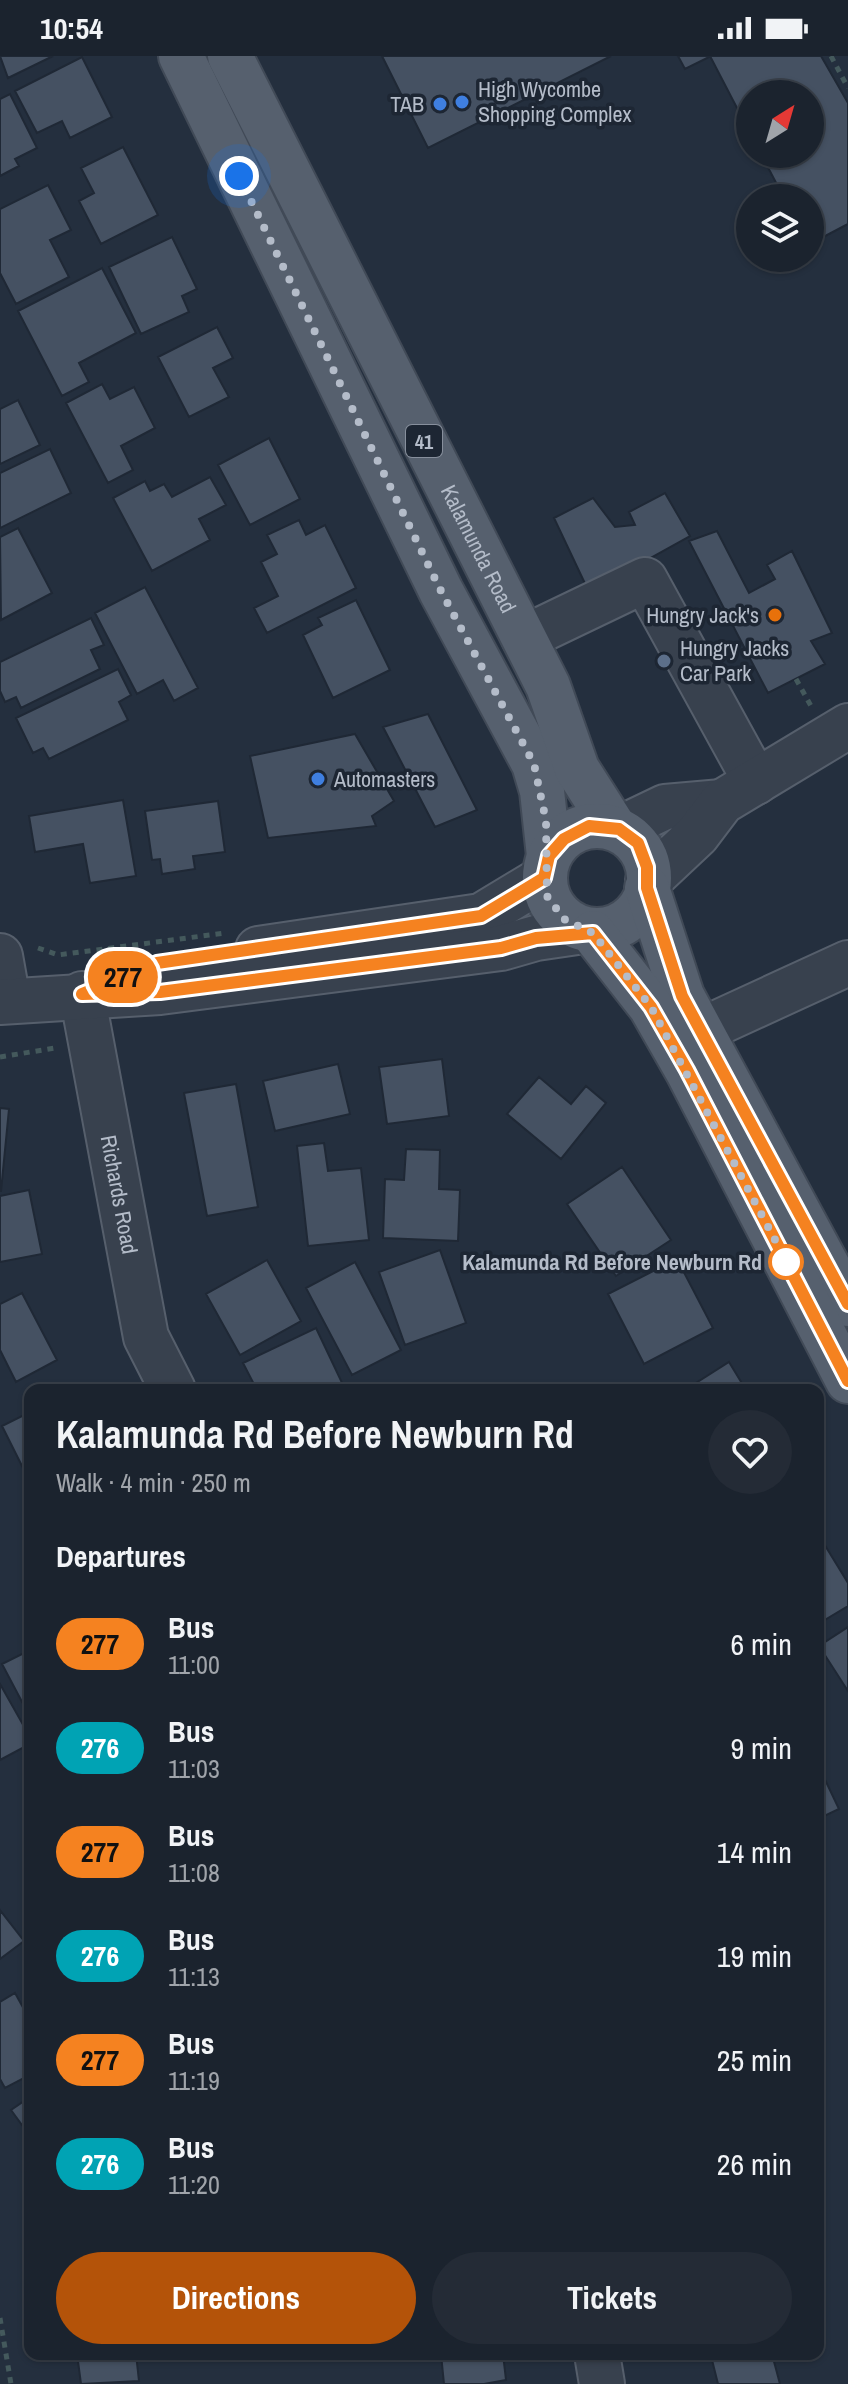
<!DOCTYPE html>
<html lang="en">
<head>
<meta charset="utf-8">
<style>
	:root { --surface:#1b232e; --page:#242b36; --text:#f1f3f6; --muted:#a0a4aa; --line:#39404a; --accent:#b45309 }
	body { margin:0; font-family:"Archivo Narrow",sans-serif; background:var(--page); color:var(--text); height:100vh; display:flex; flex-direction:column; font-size:30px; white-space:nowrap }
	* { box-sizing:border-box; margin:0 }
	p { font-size:26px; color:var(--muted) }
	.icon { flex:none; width:44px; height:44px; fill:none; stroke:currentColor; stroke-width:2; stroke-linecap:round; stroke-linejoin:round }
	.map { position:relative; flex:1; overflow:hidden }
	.drawer { position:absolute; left:24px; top:1328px; width:800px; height:976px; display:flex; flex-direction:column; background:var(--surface); border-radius:16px; box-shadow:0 2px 6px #0004,0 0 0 2px var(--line) }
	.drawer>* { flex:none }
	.badge { padding:0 16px; border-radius:26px; font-size:28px; line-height:52px }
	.needle { width:52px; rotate:37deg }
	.controls { position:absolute; left:736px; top:24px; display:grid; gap:16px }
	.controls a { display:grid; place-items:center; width:88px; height:88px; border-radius:50%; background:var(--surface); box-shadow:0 2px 6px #0004,0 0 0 2px var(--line); font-size:40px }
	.you { position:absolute; width:40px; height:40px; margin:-20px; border:6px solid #fff; border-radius:50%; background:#1a73e8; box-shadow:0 0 0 12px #1a73e833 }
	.map>.badge { position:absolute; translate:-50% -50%; box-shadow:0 0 0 4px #fff }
	h2 { padding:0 32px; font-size:30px; line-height:72px }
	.round { display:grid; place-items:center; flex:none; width:84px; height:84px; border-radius:42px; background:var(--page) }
	.summary { display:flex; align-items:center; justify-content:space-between; height:136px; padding:0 32px }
	h1 { font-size:38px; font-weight:800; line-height:60px }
	.button { display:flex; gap:16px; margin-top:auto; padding:16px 32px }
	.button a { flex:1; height:92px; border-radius:48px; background:var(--accent); color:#fff; font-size:32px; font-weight:800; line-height:92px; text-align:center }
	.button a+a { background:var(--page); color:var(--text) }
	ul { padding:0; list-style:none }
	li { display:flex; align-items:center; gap:24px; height:104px; padding:0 32px }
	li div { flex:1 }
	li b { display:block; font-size:30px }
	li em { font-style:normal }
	li .badge { min-width:88px; font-weight:700; text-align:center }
	.status { display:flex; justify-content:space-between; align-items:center; height:56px; padding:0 40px; background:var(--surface); direction:ltr }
	.status svg { height:22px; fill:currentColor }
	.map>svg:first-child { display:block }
	.building { fill:#455162; stroke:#1f2835; stroke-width:2 }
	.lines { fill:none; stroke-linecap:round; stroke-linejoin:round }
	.minor-casing { stroke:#565f6c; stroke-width:48 }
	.major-casing { stroke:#414a57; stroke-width:48 }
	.path { stroke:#44595c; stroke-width:5; stroke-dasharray:6 6; stroke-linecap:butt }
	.minor { stroke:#38414e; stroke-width:44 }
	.major { stroke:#56606e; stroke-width:44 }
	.line-casing { stroke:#fff; stroke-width:18 }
	.line { stroke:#f58220; stroke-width:12 }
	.walk { stroke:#b4bcc9; stroke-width:8; stroke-dasharray:0 14.4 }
	.shop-dot { fill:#3f7fe0; stroke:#1d2633; stroke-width:3 }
	.food-dot { fill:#e8710a; stroke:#1d2633; stroke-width:3 }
	.service-dot { fill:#5c6f8a; stroke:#1d2633; stroke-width:3 }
	.stop-dot { fill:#fff; stroke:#f58220; stroke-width:4 }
	.labels { text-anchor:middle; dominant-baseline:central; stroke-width:7; stroke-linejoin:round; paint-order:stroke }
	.shield { fill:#1d2633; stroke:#878f9c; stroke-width:2 }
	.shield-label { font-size:20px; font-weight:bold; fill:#b4bcc9 }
	.poi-label { font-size:22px; fill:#b4bcc9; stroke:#1d2633; text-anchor:start }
	.street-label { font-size:22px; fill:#b4bcc9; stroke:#1d2633 }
	.stop-label { font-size:22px; font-weight:bold; fill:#b4bcc9; stroke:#1d2633; text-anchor:end }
</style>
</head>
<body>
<div class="status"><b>10:54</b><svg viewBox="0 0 49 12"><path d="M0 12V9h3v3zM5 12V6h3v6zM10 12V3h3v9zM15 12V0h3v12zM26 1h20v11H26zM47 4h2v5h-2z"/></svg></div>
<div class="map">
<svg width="848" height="2328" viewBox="0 0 848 2328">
	<rect width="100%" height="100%" fill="#242f3e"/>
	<path class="building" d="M0,0H53L8,22Z
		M382,0H611L428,92Z
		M678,0H711L685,13Z
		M710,0H821L848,47V168L810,188V142H784L761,98H810V38H750V77Z
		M82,1L112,61L70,82L62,65L37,77L15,35Z
		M10,38L37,92L15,103L19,110L0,120V43Z
		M123,91L158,159L101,188L79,145L94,137L81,112Z
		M48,129L71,174L50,184L69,221L16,248L0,217V153Z
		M172,181L197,233L182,240L189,256L141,278L109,211Z
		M102,212L136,277L79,307L89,326L62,340L18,255Z
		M217,271L233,302L213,312L229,341L189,361L158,301Z
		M102,328L110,343L134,331L155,372L121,390L133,414L108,427L66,347Z
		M18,344L40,389L0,408V353Z
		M269,382L300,443L250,469L218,409Z
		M50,393L71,437L0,472V417Z
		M210,421L226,449L199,463L210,484L152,515L113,442L145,425L150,435L164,428L172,441Z
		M665,437L690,480L589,536L554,462L593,442L615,471L635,469L629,456Z
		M299,464L306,479L325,469L356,532L267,577L254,552L278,540L261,506L277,498L267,479Z
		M18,472L52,537L1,564L0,481Z
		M717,475L749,537L775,523L767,509L792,495L832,577L811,585L825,608L768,637L689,485Z
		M145,531L198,632L174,645L163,624L137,638L95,557Z
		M356,544L390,614L333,642L303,579L322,569L318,562Z
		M91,562L104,589L91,594L100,613L21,652L16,641L5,646L0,635V606Z
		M118,613L131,639L119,646L128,664L49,703L43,692L33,697L16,662Z
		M428,658L477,754L435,771L383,671Z
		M355,678L394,745L372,760L376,770L268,782L250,700Z
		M123,744L136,820L90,827L83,788L35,796L29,760Z
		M218,745L225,796L193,800L195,813L162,818L160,803L152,804L145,755Z
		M442,1003L449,1060L387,1068L379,1011Z
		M338,1008L350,1058L275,1075L263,1025Z
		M539,1021L571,1048L586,1030L606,1047L561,1103L507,1058Z
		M236,1028L258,1151L207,1160L184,1037Z
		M0,1052L9,1053L1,1135H0Z
		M324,1087L328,1115L361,1112L369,1184L308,1190L297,1090Z
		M406,1093L440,1094L439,1133L460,1134L458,1185L383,1182L385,1123L404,1124Z
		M622,1111L671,1184L616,1220L567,1148Z
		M29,1134L42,1198L0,1206V1140Z
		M440,1194L466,1267L405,1289L379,1216Z
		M677,1203L713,1272L644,1308L608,1238Z
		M267,1204L301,1265L240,1299L206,1238Z
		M355,1206L401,1294L352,1319L306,1232Z
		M22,1237L57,1304L16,1326L0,1294V1248Z
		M316,1272L344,1331L257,1334L243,1307Z
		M729,1306L746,1334H685Z
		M30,1356V1426L2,1370Z
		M818,1478L848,1527V1550L818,1568Z
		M848,1571V1635L819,1590Z
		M30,1594V1661L2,1608Z
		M0,1628L30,1681V1688L0,1704Z
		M818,1709L839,1753L818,1763Z
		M0,1854L24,1885L0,1903Z
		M15,1937L30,1964V2019L5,2032L0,2023V1946Z
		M30,2041V2080L11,2054Z
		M77,2298H136L139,2325L81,2328Z
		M441,2298H503L506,2324L484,2328H444Z
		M736,2298H772L780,2328H718L712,2304Z"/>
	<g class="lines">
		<defs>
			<g id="minor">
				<path d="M524,582L645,524L756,726"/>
				<path d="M619,773L665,751L722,746"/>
				<path d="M648,825L697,779L722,746L848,670"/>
				<path d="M258,893L481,860L544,822"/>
				<path d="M0,900L8,945"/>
				<path id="s1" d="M82,938L146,1281L173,1334"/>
				<path d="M0,946L160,936L501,892L536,882L584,875"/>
				<path d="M700,975L848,907"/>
				<path d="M597,2298L602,2328"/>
			</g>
			<g id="major">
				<path d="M181,0L441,535L534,708L542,735L549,800"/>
				<path id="s2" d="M230,0L548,630L577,713L614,771"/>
				<circle cx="597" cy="822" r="52"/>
				<path d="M647,832L682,940L848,1248"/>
				<path d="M593,877L651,951L687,1014L848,1325"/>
			</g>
		</defs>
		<use href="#minor" class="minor-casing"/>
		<use href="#major" class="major-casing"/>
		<path class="path" d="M831,0L848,32
			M796,623L811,650
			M38,892L58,899L225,877
			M0,1001L55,992
			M0,2262L11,2328"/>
		<use href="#minor" class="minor"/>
		<use href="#major" class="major"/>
	</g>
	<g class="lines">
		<defs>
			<path id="line" d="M848,1248L682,940L647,832V811L638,787L619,773L589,770L564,783L549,800L544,822L481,860L157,907L82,938L160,936L501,892L536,882L593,877L651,951L687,1014L848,1325"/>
		</defs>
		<use href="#line" class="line-casing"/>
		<use href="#line" class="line"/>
		<path class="walk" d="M239,120L441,535L534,708L546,765L547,840L564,863L593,877L651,951L790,1212L786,1206"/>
	</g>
	<g class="shop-dot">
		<circle cx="462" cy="46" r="8"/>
		<circle cx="440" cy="48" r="8"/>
		<circle cx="318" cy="723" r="8"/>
	</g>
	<circle class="food-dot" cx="775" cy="559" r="8"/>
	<circle class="service-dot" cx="664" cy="605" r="8"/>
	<circle class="stop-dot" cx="786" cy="1206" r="16"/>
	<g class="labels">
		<rect class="shield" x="406" y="369" width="36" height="32" rx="6"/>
		<g class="shield-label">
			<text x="424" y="385">41</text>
		</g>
		<g class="poi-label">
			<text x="478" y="33">High Wycombe<tspan x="478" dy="25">Shopping Complex</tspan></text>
			<text x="424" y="48" text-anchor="end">TAB</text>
			<text x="759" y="559" text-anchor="end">Hungry Jack's</text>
			<text x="680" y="592">Hungry Jacks<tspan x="680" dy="25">Car Park</tspan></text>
			<text x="334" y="723">Automasters</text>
		</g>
		<g class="street-label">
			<text stroke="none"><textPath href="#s2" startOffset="552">Kalamunda Road</textPath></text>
			<text stroke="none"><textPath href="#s1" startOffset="204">Richards Road</textPath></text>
		</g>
		<g class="stop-label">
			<text x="762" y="1206">Kalamunda Rd Before Newburn Rd</text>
		</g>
	</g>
</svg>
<div class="controls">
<a><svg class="needle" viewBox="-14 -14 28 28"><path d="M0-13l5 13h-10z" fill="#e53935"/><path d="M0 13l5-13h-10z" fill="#a0a4aa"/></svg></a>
<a><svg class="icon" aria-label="layers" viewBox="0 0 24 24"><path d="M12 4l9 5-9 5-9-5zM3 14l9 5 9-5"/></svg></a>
</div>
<div class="you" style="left:239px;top:120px"></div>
<b class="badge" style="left:123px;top:921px;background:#f58220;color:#111">277</b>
<section class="drawer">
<div class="summary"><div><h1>Kalamunda Rd Before Newburn Rd</h1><p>Walk · 4 min · 250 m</p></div><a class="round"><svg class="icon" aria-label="heart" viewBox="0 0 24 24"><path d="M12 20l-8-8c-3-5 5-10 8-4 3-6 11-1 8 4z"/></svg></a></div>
<h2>Departures</h2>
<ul>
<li><span class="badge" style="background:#f58220;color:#111">277</span><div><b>Bus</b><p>11:00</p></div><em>6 min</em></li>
<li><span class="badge" style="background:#00a3b4;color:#fff">276</span><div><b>Bus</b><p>11:03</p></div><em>9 min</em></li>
<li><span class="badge" style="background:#f58220;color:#111">277</span><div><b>Bus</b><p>11:08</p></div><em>14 min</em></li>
<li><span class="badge" style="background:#00a3b4;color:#fff">276</span><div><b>Bus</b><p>11:13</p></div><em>19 min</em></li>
<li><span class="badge" style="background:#f58220;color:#111">277</span><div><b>Bus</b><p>11:19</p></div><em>25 min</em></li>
<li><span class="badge" style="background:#00a3b4;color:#fff">276</span><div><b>Bus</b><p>11:20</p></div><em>26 min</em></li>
</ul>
<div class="button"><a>Directions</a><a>Tickets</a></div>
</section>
</div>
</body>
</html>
